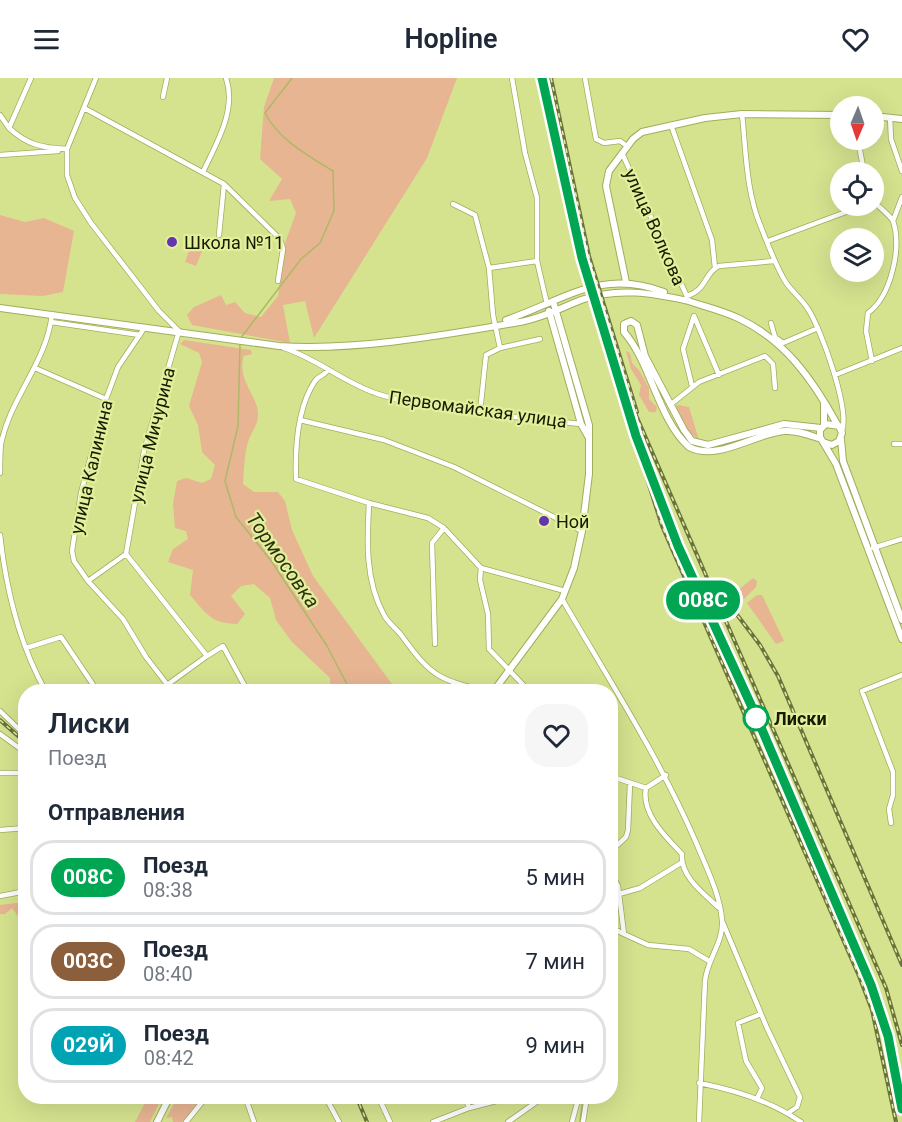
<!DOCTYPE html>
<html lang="ru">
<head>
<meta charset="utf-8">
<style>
	:root { --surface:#fff; --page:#f6f6f7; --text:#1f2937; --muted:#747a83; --line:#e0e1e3 }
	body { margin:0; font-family:Roboto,sans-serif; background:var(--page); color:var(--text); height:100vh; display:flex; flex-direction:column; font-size:22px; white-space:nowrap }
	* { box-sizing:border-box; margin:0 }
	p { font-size:20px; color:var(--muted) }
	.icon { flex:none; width:33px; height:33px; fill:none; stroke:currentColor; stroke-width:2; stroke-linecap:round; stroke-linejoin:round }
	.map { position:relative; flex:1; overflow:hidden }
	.details { position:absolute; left:18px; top:606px; width:600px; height:420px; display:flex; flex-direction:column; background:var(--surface); border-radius:24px; box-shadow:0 6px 24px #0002 }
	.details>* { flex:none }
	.badge { padding:0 12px; border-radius:20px; font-size:21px; line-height:39px }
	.needle { width:39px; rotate:182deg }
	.controls { position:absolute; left:830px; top:18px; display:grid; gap:12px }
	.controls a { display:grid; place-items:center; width:54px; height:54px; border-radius:50%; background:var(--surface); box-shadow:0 6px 24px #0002; font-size:30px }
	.map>.badge { position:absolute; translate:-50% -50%; box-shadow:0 0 0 3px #fff }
	h2 { padding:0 30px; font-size:22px; line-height:54px }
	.round { display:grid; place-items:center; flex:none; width:63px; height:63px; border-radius:24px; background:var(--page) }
	.summary { display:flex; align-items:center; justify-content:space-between; height:102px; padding:0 30px }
	h1 { font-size:28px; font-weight:600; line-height:45px }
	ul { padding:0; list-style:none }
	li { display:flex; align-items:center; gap:18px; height:75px; margin:0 12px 9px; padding:0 18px; border:3px solid var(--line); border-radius:24px }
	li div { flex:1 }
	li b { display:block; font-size:22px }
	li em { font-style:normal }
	li .badge { min-width:66px; font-weight:700; text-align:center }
	header { display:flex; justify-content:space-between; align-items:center; height:78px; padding:0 30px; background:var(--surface); font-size:27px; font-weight:600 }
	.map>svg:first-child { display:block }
	.green { fill:#e7b592 }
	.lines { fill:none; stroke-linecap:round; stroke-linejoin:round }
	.stream { stroke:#adb966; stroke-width:1.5 }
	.street-casing { stroke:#a1ad5b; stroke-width:6 }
	.secondary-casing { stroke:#a1ad5b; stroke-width:8 }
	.street { stroke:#fff; stroke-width:4.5 }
	.secondary { stroke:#fff; stroke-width:6 }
	.rail-casing { stroke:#6a723e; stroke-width:4 }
	.rail { stroke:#e2f09c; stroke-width:1.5; stroke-dasharray:4.5; stroke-linecap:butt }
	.line-casing { stroke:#fff; stroke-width:14 }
	.line { stroke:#00a651; stroke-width:9 }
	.poi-dot { fill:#6436ad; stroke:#e2f09c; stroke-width:2 }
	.stop-dot { fill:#fff; stroke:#00a651; stroke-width:3 }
	.labels { text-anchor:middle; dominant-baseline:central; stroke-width:4.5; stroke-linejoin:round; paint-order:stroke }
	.street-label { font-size:18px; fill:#181b00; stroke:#e2f09c }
	.poi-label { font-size:18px; fill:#181b00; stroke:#e2f09c; text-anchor:start }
	.stop-label { font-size:18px; font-weight:bold; fill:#181b00; stroke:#e2f09c; text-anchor:start }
	.water-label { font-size:20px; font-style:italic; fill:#2d320e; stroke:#e2f09c }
</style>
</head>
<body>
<header><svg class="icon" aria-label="menu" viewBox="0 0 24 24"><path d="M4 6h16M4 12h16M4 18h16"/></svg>Hopline<svg class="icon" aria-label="heart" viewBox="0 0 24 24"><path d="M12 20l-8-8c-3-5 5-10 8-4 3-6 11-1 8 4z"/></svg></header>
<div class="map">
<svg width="902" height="1044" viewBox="0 0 902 1044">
	<rect width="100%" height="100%" fill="#d5e38f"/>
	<path class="green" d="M274,0H457L427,80L314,260L305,223L283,227L290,265L192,247L187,237L194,229L221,217L226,227L235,224L245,235L261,239L278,218L285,165L296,135L290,121L269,123L282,101L260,81L264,29Z
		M0,137L25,144L44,140L74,153L63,214L43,218L0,216Z
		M191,167L203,171L196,188L185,184Z
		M184,262L251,272L252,276L244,278C236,299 257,318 258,334C259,347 251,354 248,364C244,377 244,393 243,406L254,414H278L285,423L292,452L313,498L397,613H331L330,600L292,564L276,542L270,520L254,506L241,508L231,518L245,536L237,546C210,545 207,536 190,517L193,492L168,484L173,471L188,461L186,453L175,450L173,426L177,403L186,400L202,405L211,401L215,387L202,374L198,347L189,328L202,284L199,275L180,266Z
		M626,273L630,275L632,285L639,292L649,310V321L657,329L656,334H649L639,317L641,307L631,291Z
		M678,327L689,329L699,362L688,353L676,328Z
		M753,500L757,503L756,509L744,521L737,513Z
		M757,517H762L784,563L776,566L747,525Z
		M25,824V845H23L12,830L5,836H0V827Z
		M148,1019H162L150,1044H135Z
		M178,1019H204L182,1044H173L172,1039L166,1040Z"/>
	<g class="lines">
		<path class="stream" d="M240,261L301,181L320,165L334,133L333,93C307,77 279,62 265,35L292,0
			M240,266L238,348L225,403L236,439L272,484L327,568L351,614
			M580,1044L583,1018"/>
		<defs>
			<path id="street" d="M31,0L9,50C27,67 43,70 67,71
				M96,0L67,71V97L75,120L91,145L159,233L179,253L144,373L126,476L207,578L223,568L248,614
				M512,0L525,75L537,120V183L547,226
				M585,0L596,61L604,65L620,63L627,68
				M163,19L167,0
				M84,30L224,106L280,161L283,171L278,203
				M742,36C746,73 746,114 761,149C768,167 775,186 785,203C791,213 802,221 808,231C821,251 850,331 842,353
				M0,37L9,50
				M890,39L891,61L902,93
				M671,47L712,162L715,190
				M858,62L864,94
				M622,75L689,223
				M0,77L58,73
				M203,94C216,66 237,32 226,0
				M453,126L475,137L489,190L493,237L500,270L486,277L480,334
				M893,143L902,119
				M219,157L224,106
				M768,163L862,128
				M489,190L537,183
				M687,218C707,212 704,195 719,188L774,183
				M694,238L719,297
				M51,244L140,257
				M771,245L775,259L783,265L818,250
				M145,249L118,289L106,321L81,415L72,473L74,483L88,503L123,541L146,579L173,614
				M284,270C318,281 344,305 378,316C437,335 518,338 581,346
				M500,270L540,261
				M872,283L866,253L868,235C891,218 902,170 893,143C889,136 878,129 873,122
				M35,290L106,321
				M328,291C325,298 318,298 315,303C297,330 295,371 296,401L369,425L428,440L444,450L481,490L565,513
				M835,297L902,270
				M692,308L683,271L694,238
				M670,327L699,304L765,278L773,286L775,310
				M300,342L384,362L454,389L582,453
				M894,366H902
				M0,395C0,386 0,375 1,366C10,320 47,284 52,236
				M369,425C367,463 365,503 384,537C388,545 396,550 402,558C432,600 440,602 490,614
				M0,457C6,511 19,566 46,614
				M873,470L902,461
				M481,490L480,502L488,536L489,571L530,614
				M88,503L126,476
				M562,521C609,602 661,682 698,769C707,791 720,817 722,842C724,864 707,881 705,903L699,1044
				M435,566L432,465L444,450
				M26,570L61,559L98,614
				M167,607L207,578
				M0,633L26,658
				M0,656L26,675
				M0,695H26
				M666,697L646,710C641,736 666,759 682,776C680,798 703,815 718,829
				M610,698L646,710
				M891,745L889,731L893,717V694L862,613L902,597
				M0,752L26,750
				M610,774L626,759L628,752L630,705
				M610,793L618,808L624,856L648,867L689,871L709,883
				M619,816L640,810L681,785
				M0,818L26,813
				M723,845L767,950L800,1019L797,1029L788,1035
				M610,849L624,856
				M699,1005C735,1012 771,1023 801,1044
				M245,1018L254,1044
				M325,1018L339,1044
				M378,1018L390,1044
				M465,1018L469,1030
				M757,1021L762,1010L746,983L738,945L761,936
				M186,1044L207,1018
				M433,1044L469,1030L516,1018
				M508,1044L545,1018
				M572,1044L579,1018
				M583,1044L587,1018"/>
			<path id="secondary" d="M873,38L902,41
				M626,204L606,108L609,93L633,61L642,54L705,40L742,36L840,37
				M685,222C703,228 721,232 738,240C785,262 813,302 837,346
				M0,230L279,268C356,273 444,257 520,244C542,240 561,230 581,222C618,209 651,215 689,223
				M549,233L581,346L589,360
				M506,242C565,222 600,190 664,214
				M824,347V325
				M821,361C809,357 797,352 785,353C755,355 718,384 689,369C658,341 651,285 624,254V246L631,243L637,247L645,278L684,352L692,363L708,367L784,346L821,350
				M841,361L843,383L902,542
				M823,364L832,367L839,363L842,355L839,348L826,346L820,352V359L836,386L902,561
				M493,614L562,521L574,490L582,453L589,396V347L553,223
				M157,1044L170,1018"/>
		</defs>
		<use href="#street" class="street-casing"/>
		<use href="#secondary" class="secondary-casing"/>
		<use href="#street" class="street"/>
		<use href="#secondary" class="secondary"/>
		<defs>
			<path id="rail" d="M538,0L581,192L662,448L859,898L872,932L896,1044
				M551,0L589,178L637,334
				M632,328L886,910L902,967
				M716,509L760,567L778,598L902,887
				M712,543L811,768
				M0,642L26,665
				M881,937L900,1018
				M356,1018L367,1044"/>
		</defs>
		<use href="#rail" class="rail-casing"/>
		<use href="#rail" class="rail"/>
	</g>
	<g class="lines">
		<defs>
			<path id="line" d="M542,0L582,180L636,358L678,468L757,640L871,907L888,958L902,1031"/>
		</defs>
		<use href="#line" class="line-casing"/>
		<use href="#line" class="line"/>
	</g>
	<g class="poi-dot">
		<circle cx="172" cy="164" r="6"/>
		<circle cx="544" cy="443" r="6"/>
	</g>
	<circle class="stop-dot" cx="756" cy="640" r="12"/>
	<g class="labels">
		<g class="street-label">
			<text transform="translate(655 149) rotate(66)">улица Волкова</text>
			<text transform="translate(478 331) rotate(8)">Первомайская улица</text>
			<text transform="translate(152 357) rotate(-76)">улица Мичурина</text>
			<text transform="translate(91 389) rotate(-77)">улица Калинина</text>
		</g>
		<g class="poi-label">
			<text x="184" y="164">Школа №11</text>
			<text x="556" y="443">Ной</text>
		</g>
		<g class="stop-label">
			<text x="774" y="640">Лиски</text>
		</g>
		<g class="water-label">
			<text transform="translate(283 482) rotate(55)">Тормосовка</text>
		</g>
	</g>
</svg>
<div class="controls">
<a><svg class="needle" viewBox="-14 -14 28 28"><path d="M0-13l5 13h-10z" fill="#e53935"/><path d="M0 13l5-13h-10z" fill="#747a83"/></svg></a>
<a><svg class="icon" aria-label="locate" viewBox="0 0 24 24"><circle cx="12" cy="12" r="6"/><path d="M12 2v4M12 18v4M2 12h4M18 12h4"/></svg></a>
<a><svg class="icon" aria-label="layers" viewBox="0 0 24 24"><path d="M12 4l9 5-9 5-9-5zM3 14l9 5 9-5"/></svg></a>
</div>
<b class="badge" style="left:703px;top:522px;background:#00a651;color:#fff">008С</b>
<section class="details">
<div class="summary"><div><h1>Лиски</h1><p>Поезд</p></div><a class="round"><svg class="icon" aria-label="heart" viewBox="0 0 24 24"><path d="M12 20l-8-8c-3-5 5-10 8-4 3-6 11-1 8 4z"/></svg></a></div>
<h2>Отправления</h2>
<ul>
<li><span class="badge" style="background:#00a651;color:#fff">008С</span><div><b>Поезд</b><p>08:38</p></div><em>5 мин</em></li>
<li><span class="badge" style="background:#8b5e3c;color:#fff">003С</span><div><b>Поезд</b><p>08:40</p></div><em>7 мин</em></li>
<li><span class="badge" style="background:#00a3b4;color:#fff">029Й</span><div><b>Поезд</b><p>08:42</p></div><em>9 мин</em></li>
</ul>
</section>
</div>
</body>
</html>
